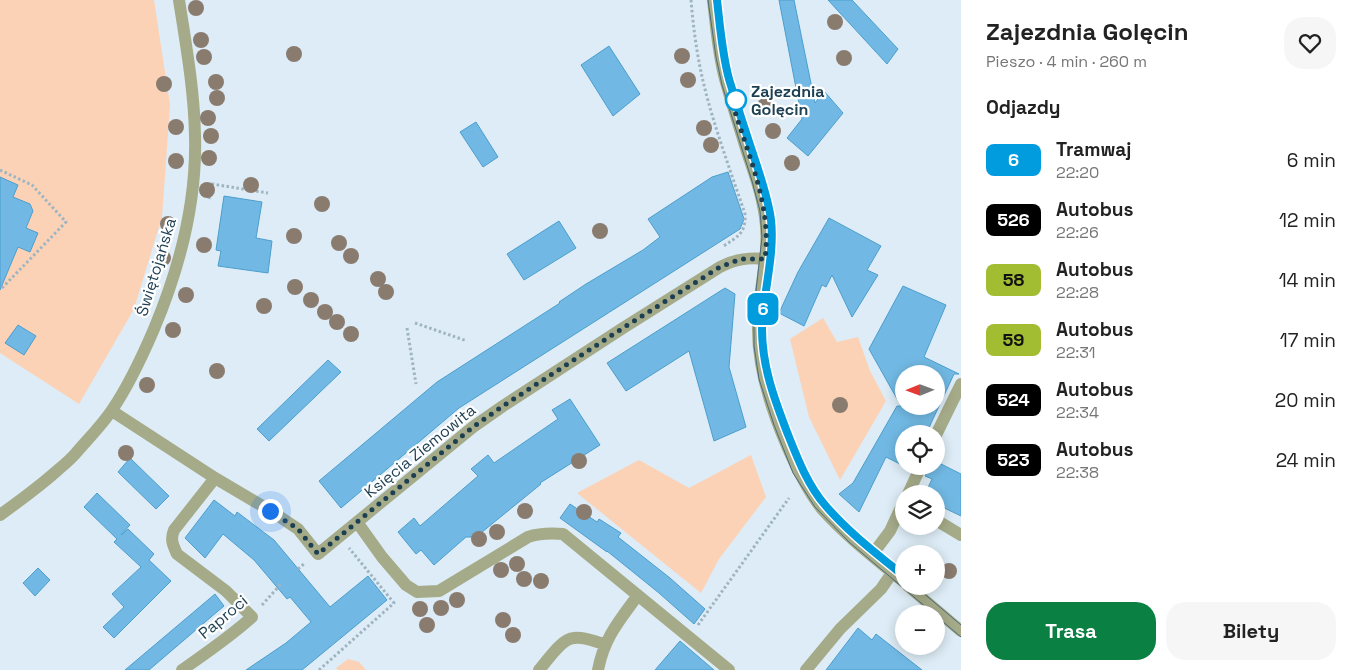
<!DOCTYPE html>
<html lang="pl">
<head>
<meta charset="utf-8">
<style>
	:root { --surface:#fff; --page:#f6f6f6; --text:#222; --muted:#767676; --accent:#0b8043 }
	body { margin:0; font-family:"Space Grotesk",sans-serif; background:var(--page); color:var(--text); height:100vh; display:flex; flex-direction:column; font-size:19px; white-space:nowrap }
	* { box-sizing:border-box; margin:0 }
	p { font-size:16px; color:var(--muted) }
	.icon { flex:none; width:28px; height:28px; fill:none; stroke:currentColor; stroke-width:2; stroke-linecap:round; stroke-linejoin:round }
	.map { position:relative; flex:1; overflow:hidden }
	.panel { display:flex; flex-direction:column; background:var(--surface); width:400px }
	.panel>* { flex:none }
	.badge { padding:0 10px; border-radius:8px; font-size:18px; line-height:32px }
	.needle { width:32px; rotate:269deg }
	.tools { position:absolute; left:895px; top:365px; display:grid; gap:10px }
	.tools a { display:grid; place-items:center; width:50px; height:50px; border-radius:50%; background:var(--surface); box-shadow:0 2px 12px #0003; font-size:25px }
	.you { position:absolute; width:25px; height:25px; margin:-12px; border:4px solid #fff; border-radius:50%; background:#1a73e8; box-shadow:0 0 0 8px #1a73e833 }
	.map>.badge { position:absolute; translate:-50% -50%; box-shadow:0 0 0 2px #fff }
	h2 { padding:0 25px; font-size:19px; line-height:45px }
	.round { display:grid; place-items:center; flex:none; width:52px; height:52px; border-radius:20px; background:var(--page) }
	.summary { display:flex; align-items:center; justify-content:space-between; height:85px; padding:0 25px }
	h1 { font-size:24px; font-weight:600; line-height:38px }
	.action { display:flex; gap:10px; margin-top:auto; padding:10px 25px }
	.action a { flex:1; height:58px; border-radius:20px; background:var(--accent); color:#fff; font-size:20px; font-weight:600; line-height:58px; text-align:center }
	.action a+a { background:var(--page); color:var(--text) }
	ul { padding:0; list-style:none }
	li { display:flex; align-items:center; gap:15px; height:60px; padding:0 25px }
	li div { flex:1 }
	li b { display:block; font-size:19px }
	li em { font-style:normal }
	li .badge { min-width:55px; font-weight:700; text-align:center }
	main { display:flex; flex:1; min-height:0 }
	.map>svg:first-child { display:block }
	.green { fill:#fbd2b6 }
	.building { fill:#71b9e4; stroke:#4c9ecd; fill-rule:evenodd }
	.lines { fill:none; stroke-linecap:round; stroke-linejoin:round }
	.path { stroke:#9fb4c1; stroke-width:3; stroke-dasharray:2.5 2.5; stroke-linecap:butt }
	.minor { stroke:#a5ab89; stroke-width:12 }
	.tram { stroke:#4d6b7b; stroke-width:1 }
	.tree { fill:#8a7b6f }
	.line-casing { stroke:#fff; stroke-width:11 }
	.line { stroke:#009cdd; stroke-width:8 }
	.walk { stroke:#1c3f52; stroke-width:5; stroke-dasharray:0 9 }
	.stop-dot { fill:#fff; stroke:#009cdd; stroke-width:2.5 }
	.labels { text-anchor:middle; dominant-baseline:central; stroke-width:4.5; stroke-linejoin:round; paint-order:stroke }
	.stop-label { font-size:16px; font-weight:bold; fill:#1c3f52; stroke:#fff; text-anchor:start }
	.street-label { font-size:16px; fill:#1c3f52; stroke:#fff }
</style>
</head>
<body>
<main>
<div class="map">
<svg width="961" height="670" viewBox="0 0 961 670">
	<rect width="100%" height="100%" fill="#ddecf6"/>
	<path class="green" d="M0,0H154L170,105L162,217L134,309L79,404L0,353Z
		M823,318L837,342L858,337L870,371L886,401L840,480L809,417L790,339Z
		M751,455L766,497L719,559L701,593L577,493L639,460L689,488Z
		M348,659L359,662L366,670H338L336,668Z"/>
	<path class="building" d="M779,0H794L815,103L824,91L843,113L808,156L787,138L802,119Z
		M828,0H852L898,49L887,64Z
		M609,46L640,94L613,116L581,65Z
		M476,122L498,157L483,167L460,132Z
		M728,172L744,219L740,229L459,408L341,508L319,481L437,382L560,303L559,302L586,284L643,250L660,237L648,219L712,177Z
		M0,177L18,185L13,197L30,204L33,211L26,228L38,233L30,252L18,247L0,290Z
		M224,196L262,202L256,238L272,241L268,273L218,266L221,251L216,250Z
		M829,218L881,246L867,270L878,275L852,317L832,275L826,287L822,285L804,326L779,313L798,272Z
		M559,221L576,248L524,280L507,254Z
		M903,286L946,305L924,357L959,374H954L926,434H904V466L886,457L859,512L839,494L853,483L897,406H901L869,349ZM904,374H936V406H904Z
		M725,288L735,294L729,367L746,427L714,441L689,351L626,391L607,363Z
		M18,325L36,336L24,355L5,343Z
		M328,360L341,372L269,441L257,429Z
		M570,399L600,445L540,483L541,484L476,537H466L434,565L421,550L416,554L398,532L414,518L420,526L478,476L471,469L488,455L494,463L558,419L552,410Z
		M130,458L169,496L156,509L118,472Z
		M939,463L961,474V516L936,504V494H925L932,479L925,476L929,466H938Z
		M97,493L130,525L121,535L128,529L154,554L149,560L171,581L114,638L103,627L124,607L112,594L141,567L114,542L117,539L84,507Z
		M214,500L235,516L237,512L274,540L330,607L368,576L387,600L302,670H246L286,643L311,622L290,597L287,599L254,560L223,534L205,558L185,538Z
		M570,504L597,522L599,519L621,533L618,537L670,578L705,609L694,624L659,593L607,551V552L560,518Z
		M38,568L50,580L35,596L23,583Z
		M215,594L224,606L211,617L149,670H125Z
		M858,628L872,640L876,634L922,670H826Z
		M680,641L714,670H655Z"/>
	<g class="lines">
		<path class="path" d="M691,0C693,24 696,48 701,72C711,119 730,169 745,214C746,234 737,237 722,247
			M0,170L32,185L66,222L4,286L0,289
			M209,199L212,184L268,193
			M415,323L467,341
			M407,328L416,384
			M298,569L305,563
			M262,605L281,584
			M698,625L789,498
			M319,670L394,603L349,548"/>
		<path class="minor" d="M713,0C716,26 718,53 725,79C732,104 740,129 748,155C755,175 762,195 765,217C771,254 757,292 758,330C758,370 771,409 787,446C797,469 807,490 822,509C846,536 876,559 904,582
			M112,411L215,478L271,511L298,529L318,554L473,427L503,406L623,328L720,267C735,259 748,257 765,259
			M936,435L961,384
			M908,494L921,466
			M0,515C21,500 40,486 59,469C65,464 71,459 76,453C88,439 102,425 112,410C129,385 142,357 154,329C180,267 197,202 195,135C194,89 186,45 179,0
			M936,520L961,535
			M357,522L382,557L406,585L417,592L439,591L528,537C540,533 550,533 563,534L729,670
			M872,555L890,531L904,501
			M908,586L961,631
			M182,670C206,653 230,637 252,617L226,591L177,554C173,545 170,540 174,530L215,478
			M539,670C548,660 561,639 574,638C584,636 595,642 605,644
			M598,670C604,638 619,621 638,595
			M806,670L840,629L881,589L892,573"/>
		<path class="tram" d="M708,0L716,57L722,85L752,181L760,211L762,237L754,309V346L759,379L774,425L793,473L815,507L849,542L934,614
			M717,0C720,26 722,53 729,79C737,108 748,136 757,165C763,183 769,201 771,220C775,255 762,293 762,329C762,366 774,398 787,432C796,457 807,484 825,505C848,532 877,554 904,576
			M915,586L961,625
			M936,616L961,637"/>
	</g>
	<g class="tree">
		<circle cx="196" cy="8" r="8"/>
		<circle cx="835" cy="22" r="8"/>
		<circle cx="201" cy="40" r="8"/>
		<circle cx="294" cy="54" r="8"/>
		<circle cx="682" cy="56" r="8"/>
		<circle cx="204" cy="57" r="8"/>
		<circle cx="844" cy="58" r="8"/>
		<circle cx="688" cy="80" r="8"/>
		<circle cx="216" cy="82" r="8"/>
		<circle cx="164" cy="84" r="8"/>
		<circle cx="217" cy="98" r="8"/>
		<circle cx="765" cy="106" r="8"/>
		<circle cx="208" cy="118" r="8"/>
		<circle cx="176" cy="127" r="8"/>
		<circle cx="704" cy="128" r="8"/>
		<circle cx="773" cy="131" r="8"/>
		<circle cx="211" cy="136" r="8"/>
		<circle cx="711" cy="145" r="8"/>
		<circle cx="209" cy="158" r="8"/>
		<circle cx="176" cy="161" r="8"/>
		<circle cx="792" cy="163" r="8"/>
		<circle cx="251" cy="185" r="8"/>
		<circle cx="207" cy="190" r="8"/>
		<circle cx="322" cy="204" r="8"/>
		<circle cx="168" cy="224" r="8"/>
		<circle cx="600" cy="231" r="8"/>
		<circle cx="294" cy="236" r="8"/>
		<circle cx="339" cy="243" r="8"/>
		<circle cx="204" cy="245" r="8"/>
		<circle cx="351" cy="256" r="8"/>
		<circle cx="163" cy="258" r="8"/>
		<circle cx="378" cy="279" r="8"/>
		<circle cx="295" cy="287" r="8"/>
		<circle cx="386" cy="292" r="8"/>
		<circle cx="186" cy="295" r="8"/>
		<circle cx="311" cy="300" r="8"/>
		<circle cx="264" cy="306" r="8"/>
		<circle cx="325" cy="312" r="8"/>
		<circle cx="337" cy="322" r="8"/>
		<circle cx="173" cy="330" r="8"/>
		<circle cx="351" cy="334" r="8"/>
		<circle cx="217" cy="371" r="8"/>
		<circle cx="147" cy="385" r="8"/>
		<circle cx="840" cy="405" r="8"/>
		<circle cx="126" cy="453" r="8"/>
		<circle cx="579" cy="461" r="8"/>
		<circle cx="525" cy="511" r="8"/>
		<circle cx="584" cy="512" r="8"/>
		<circle cx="497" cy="532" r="8"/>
		<circle cx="479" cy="539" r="8"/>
		<circle cx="517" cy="564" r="8"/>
		<circle cx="501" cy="570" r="8"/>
		<circle cx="949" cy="571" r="8"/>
		<circle cx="524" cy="579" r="8"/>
		<circle cx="541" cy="581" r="8"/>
		<circle cx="457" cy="600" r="8"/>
		<circle cx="441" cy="608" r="8"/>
		<circle cx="420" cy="609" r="8"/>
		<circle cx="503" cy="620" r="8"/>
		<circle cx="427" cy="625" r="8"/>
		<circle cx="513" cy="635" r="8"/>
	</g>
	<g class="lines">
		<defs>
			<path id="line" d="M717,0C720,26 722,53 729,79C738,109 748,139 758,169C763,185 769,203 771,220C775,255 763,293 762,329C762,366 774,398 787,432C797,457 807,484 825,505C848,532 877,554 904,576"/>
		</defs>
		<use href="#line" class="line-casing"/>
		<use href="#line" class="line"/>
		<path class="walk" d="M270,511L298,529L318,554L473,427L503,406L623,328L720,267L741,259H765C772,206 748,155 733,105L736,100"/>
	</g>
	<circle class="stop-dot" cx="736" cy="100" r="10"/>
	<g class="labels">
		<g class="stop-label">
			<text x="751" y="91">Zajezdnia<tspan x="751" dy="18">Golęcin</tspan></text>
		</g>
		<g class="street-label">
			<text transform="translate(156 267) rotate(-73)">Świętojańska</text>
			<text transform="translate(420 451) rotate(-39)">Księcia Ziemowita</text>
			<text transform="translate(223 617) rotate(-40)">Paproci</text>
		</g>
	</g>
</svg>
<div class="tools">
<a><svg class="needle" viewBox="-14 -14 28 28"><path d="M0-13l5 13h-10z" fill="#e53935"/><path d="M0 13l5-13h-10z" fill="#767676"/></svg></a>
<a><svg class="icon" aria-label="locate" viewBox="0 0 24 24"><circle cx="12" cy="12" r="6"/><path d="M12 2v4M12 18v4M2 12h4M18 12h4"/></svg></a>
<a><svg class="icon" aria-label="layers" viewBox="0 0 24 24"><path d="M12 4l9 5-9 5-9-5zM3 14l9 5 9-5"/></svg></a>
<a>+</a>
<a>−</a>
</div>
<div class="you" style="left:270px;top:511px"></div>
<b class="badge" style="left:763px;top:309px;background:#009cdd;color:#fff">6</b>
</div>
<section class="panel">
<div class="summary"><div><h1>Zajezdnia Golęcin</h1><p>Pieszo · 4 min · 260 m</p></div><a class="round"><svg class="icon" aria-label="heart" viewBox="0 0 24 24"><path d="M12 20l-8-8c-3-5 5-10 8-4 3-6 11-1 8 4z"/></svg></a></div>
<h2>Odjazdy</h2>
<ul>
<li><span class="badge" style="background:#009cdd;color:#fff">6</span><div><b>Tramwaj</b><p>22:20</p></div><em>6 min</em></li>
<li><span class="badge" style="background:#000;color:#fff">526</span><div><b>Autobus</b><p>22:26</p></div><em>12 min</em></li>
<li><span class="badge" style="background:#a2bd31;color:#111">58</span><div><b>Autobus</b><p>22:28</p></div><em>14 min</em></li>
<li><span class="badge" style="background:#a2bd31;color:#111">59</span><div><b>Autobus</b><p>22:31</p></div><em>17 min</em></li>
<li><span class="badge" style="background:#000;color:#fff">524</span><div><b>Autobus</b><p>22:34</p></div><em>20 min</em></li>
<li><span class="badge" style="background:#000;color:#fff">523</span><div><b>Autobus</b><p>22:38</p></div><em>24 min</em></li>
</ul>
<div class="action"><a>Trasa</a><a>Bilety</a></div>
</section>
</main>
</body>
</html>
